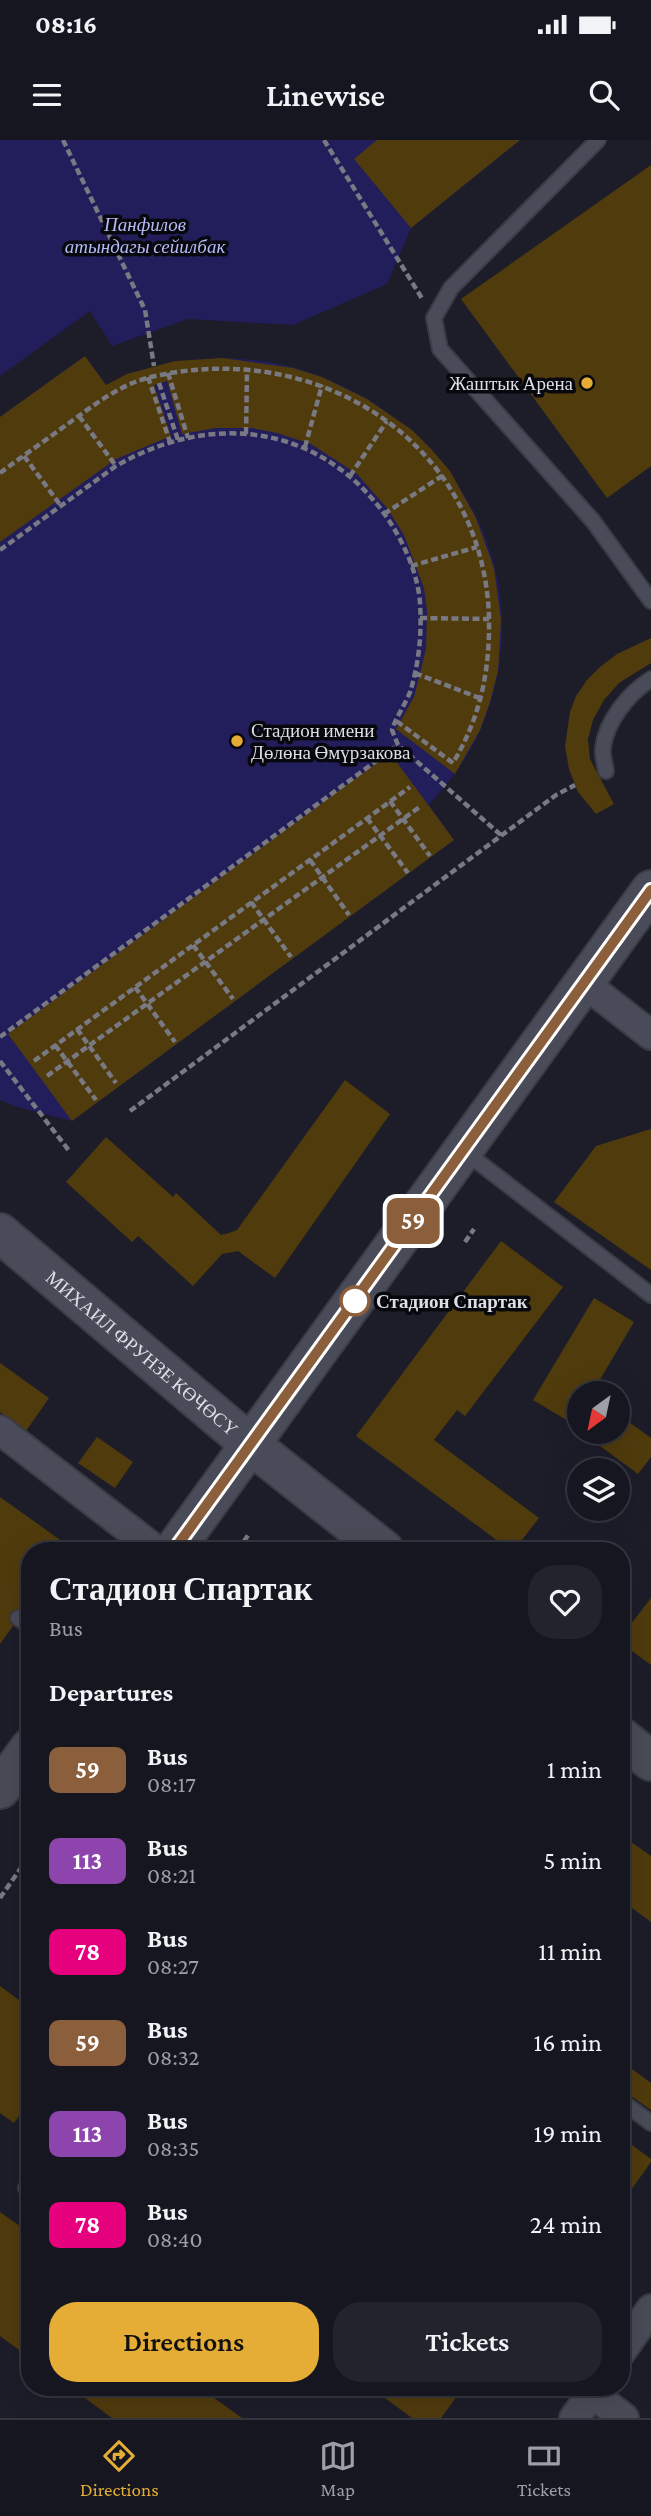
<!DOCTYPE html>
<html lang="en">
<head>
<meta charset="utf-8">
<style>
	:root { --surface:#15161f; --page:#22232c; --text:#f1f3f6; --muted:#9d9fa4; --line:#34353d; --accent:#e5ad36 }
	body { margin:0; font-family:"Crimson Pro",serif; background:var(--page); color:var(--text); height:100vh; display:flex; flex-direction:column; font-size:26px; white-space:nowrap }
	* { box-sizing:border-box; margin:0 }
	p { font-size:23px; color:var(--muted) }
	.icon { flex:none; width:38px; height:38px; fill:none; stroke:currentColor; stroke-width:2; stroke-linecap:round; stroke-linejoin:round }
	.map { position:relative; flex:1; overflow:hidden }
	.side { position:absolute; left:21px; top:1402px; width:609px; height:854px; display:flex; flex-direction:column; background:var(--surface); border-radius:28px; box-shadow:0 7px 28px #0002,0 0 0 2px var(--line) }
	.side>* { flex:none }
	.badge { padding:0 14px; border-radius:10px; font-size:24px; line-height:46px }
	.needle { width:46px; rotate:213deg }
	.tools { position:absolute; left:567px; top:1241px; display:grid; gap:14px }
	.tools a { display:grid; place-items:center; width:63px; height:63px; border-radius:50%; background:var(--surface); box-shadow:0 7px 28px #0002,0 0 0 2px var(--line); font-size:35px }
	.map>.badge { position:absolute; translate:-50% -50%; box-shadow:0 0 0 4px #fff }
	h2 { padding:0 28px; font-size:26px; line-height:63px }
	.round { display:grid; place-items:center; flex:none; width:74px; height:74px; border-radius:28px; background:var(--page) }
	.head { display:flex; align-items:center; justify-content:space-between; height:119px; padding:0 28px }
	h1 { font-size:33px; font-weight:600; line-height:52px }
	.cta { display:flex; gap:14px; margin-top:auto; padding:14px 28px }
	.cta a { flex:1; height:80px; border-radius:28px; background:var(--accent); color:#111; font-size:28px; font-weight:600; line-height:80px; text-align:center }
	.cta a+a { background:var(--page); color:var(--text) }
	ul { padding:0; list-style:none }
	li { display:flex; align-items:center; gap:21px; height:91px; padding:0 28px }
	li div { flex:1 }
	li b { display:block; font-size:26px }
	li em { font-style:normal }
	li .badge { min-width:77px; font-weight:700; text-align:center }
	.status { display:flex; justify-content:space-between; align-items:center; height:49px; padding:0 35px; background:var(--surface); direction:ltr }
	.status svg { height:19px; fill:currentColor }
	header { display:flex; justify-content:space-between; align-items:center; height:91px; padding:0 28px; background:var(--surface); font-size:32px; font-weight:600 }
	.dock { display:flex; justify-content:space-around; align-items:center; height:98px; border-top:2px solid var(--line); background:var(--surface); font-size:19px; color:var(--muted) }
	.dock a { display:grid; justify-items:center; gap:4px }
	.dock .current { color:var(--accent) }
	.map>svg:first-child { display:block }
	.green { fill:#221d5b }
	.building { fill:#503b0d }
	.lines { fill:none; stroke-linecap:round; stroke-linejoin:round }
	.service-casing { stroke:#3a3b44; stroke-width:18 }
	.minor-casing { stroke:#3a3b44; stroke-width:32 }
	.secondary-casing { stroke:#3a3b44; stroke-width:42 }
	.path { stroke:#787983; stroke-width:4.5; stroke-dasharray:7 3.5; stroke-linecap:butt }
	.service { stroke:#494b58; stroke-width:14 }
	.minor { stroke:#494b58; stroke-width:28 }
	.secondary { stroke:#494b58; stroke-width:38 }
	.line-casing { stroke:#fff; stroke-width:16 }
	.line { stroke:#8b5e3c; stroke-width:10 }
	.poi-dot { fill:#e5ad36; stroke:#07080d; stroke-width:2.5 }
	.stop-dot { fill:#fff; stroke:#8b5e3c; stroke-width:3.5 }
	.labels { text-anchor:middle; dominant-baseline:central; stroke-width:7; stroke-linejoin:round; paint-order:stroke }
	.park-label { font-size:19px; font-style:italic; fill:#b5baf6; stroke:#07080d }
	.poi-label { font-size:19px; fill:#dddee6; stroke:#07080d; text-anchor:end }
	.stop-label { font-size:19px; font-weight:bold; fill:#dddee6; stroke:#07080d; text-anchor:start }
	.street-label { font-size:19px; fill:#dddee6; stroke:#07080d }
</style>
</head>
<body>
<div class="status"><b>08:16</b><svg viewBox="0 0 49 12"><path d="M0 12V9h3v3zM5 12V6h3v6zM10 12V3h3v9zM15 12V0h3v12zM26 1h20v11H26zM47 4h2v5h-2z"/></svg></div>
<header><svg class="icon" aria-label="menu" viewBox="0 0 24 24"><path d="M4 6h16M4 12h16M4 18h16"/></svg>Linewise<svg class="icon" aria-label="search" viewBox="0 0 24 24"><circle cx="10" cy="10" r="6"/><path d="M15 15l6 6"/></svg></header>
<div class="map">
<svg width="651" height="2278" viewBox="0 0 651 2278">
	<rect width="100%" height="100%" fill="#1c1d29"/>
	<path class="green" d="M0,0H520L411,88L387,144L293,185L188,179L112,206L90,171L0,236Z
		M85,216L106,245C323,140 580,361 480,591C468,619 449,642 429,665L454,700L72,981L14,966L0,960V277Z"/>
	<path class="building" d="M377,0H520L411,88L354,19Z
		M651,25V326L607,358L461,159Z
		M85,216L106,245L127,234L175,221L223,218L293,228L322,237L367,259L412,290L432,310L450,331L476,378L494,428L501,480L498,531L490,562L480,590L455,634L396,589L414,557L426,509L427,471L424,448L404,395L387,368L357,334L311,304L277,293L252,288H216L182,294L167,241L154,245L171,296L116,319L0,402V277Z
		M651,498V523L619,543L604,560L593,580L588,599L590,619L614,664L596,674L578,652L569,629L565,606L570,572L576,556L587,540L600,527L617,514Z
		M390,613L454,700L72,981L8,894Z
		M345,940L390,974L275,1138L238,1111L222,1114L193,1146L138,1096L132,1102L66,1042L106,997L173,1057L176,1053L221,1095L229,1093L237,1090Z
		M651,989V1130L554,1062L596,1006Z
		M501,1101L563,1147L465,1276L457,1270L434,1300L539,1378L514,1410H510L356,1296Z
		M594,1158L634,1182L592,1253H579V1274L573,1284L533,1260Z
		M0,1223L49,1258L26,1291L0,1272Z
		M618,1274L651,1298V1317L638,1334L581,1292H618Z
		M97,1297L133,1322L115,1348L78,1323Z
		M0,1357L70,1407L67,1410H30V1462L0,1504Z
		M651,1458V1525L621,1503V1497Z
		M621,1695L651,1716V1782L621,1760Z
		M0,1846L23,1863L30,1855V1960L14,1983L0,1973Z
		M632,1929L651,1943V1970L621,1949V1944Z
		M628,2002L651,2019V2022L621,2064V2011Z
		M0,2072L30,2093V2218L0,2196Z
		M70,2247H222L214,2258L242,2278H112Z
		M370,2247H444L457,2256L441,2278H412Z"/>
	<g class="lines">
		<defs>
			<path id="service" d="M598,0L451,148L434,178L440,209L593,381L651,461
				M606,631C605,624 602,615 603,608C606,581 629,553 651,539
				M464,1011L651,1155
				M18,1478L30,1486
				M621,1961L651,1983
				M26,2048L30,2051"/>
			<path id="minor" d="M584,843L651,895
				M0,1290L156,1410
				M621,2212L651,2169
				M584,2247L624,2278
				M574,2278L597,2247"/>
			<g id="secondary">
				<path id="s1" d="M0,1093L251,1305L384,1410"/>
				<path d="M174,1410L651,750"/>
				<path d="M621,1597L651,1621"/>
				<path d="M0,1649L30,1608"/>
			</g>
		</defs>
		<use href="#service" class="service-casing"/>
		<use href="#minor" class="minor-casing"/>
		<use href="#secondary" class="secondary-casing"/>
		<path class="path" d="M63,0L145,170L154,226
			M324,0L423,160
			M168,233L188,298
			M148,237L170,302
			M159,243L178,300
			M79,276L116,326
			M246,294L247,230
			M305,307L322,245
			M24,316L61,366
			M0,333C24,315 49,298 73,280C97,263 121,244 151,237C316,198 482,300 489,476C490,530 481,576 453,623L395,580
			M350,336L387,281
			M384,374L442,336
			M0,410L116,326C213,270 323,285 388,379C404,403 418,434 420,463C422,492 419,524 410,552C405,565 396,577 392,590L398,605L502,696
			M411,426L477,407
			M420,478L489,479
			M415,533L482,559
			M390,661L430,716
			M367,678L408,733
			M310,720L349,775
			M251,762L291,817
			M193,805L233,859
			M135,847L175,902
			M77,889L116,943
			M0,897L398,605
			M55,905L96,960
			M0,921L70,1012
			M34,921L410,647
			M47,936L421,666
			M130,971L556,655L575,645
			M465,1102L474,1089
			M238,1410L249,1394
			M0,1758L30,1715"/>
		<use href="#service" class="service"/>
		<use href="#minor" class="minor"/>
		<use href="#secondary" class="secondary"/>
	</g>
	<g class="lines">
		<defs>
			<path id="line" d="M174,1410L651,750"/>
		</defs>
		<use href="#line" class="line-casing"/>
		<use href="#line" class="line"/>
	</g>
	<g class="poi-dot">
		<circle cx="587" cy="243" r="7"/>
		<circle cx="237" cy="601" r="7"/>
	</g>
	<circle class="stop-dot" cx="355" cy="1161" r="14"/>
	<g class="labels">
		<g class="park-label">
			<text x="145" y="84">Панфилов<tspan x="145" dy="22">атындагы сейилбак</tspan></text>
		</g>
		<g class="poi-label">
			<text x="573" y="243">Жаштык Арена</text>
			<text x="251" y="590" text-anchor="start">Стадион имени<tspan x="251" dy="22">Дөлөна Өмүрзакова</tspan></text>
		</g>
		<g class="stop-label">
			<text x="376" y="1161">Стадион Спартак</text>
		</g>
		<g class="street-label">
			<text stroke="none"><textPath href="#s1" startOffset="186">МИХАИЛ ФРУНЗЕ КӨЧӨСҮ</textPath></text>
		</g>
	</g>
</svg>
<div class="tools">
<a><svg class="needle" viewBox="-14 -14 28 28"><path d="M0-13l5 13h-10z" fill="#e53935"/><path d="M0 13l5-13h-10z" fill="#9d9fa4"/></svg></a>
<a><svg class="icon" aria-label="layers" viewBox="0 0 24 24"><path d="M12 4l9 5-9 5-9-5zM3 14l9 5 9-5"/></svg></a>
</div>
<b class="badge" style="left:413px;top:1081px;background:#8b5e3c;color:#fff">59</b>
<section class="side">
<div class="head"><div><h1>Стадион Спартак</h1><p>Bus</p></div><a class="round"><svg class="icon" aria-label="heart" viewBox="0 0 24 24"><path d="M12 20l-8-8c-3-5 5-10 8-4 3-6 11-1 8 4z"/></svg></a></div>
<h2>Departures</h2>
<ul>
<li><span class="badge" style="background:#8b5e3c;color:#fff">59</span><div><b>Bus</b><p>08:17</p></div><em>1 min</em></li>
<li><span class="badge" style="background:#8e44ad;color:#fff">113</span><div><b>Bus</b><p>08:21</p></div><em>5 min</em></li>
<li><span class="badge" style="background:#e6007e;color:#fff">78</span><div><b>Bus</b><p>08:27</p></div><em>11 min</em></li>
<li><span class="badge" style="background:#8b5e3c;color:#fff">59</span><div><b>Bus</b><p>08:32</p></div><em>16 min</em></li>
<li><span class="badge" style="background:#8e44ad;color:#fff">113</span><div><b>Bus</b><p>08:35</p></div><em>19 min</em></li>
<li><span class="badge" style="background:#e6007e;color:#fff">78</span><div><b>Bus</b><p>08:40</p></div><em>24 min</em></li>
</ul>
<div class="cta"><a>Directions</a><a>Tickets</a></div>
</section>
</div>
<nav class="dock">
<a class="current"><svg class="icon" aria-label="directions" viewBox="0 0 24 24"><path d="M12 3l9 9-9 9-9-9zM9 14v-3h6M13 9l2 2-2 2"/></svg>Directions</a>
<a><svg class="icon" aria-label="map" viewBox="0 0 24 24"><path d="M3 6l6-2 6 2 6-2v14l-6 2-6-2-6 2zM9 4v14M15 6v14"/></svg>Map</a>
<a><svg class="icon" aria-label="tickets" viewBox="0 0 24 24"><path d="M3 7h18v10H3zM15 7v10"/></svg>Tickets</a>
</nav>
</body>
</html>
